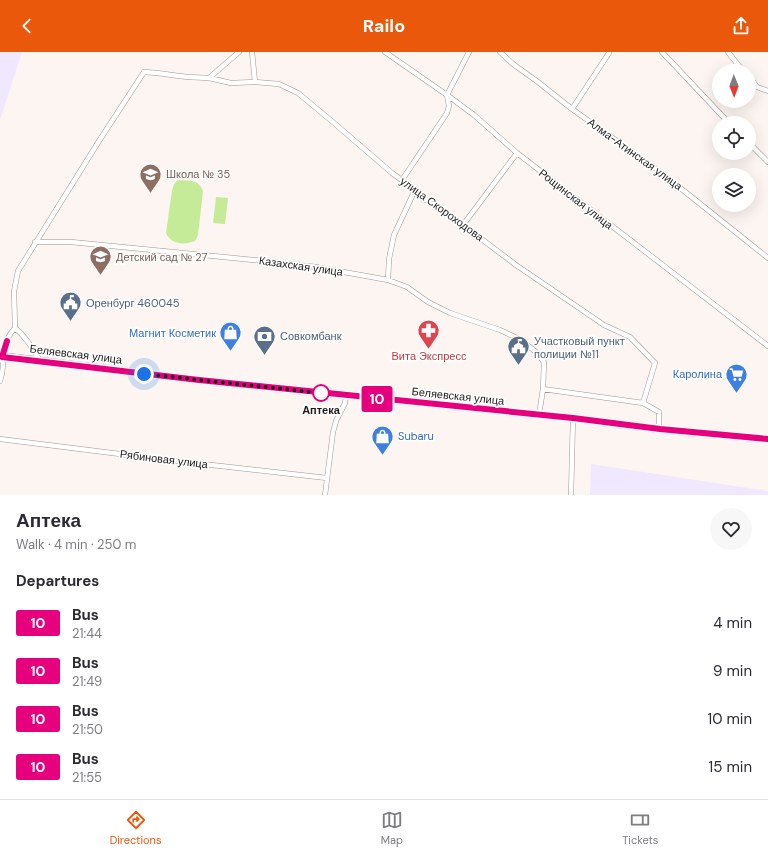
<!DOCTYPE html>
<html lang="en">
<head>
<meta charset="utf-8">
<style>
	:root { --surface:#fff; --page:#f7f7f7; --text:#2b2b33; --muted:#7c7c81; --line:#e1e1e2; --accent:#ea580c }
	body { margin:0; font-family:"DM Sans",sans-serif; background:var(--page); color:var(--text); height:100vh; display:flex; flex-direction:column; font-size:15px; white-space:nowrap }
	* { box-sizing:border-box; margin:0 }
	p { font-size:13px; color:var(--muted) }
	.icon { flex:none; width:22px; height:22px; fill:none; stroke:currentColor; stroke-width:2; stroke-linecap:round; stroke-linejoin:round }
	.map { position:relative; height:443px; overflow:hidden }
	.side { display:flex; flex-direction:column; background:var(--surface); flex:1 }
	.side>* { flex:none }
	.badge { padding:0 8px; border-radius:3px; font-size:14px; line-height:26px }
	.needle { width:26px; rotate:179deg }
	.controls { position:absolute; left:712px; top:12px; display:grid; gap:8px }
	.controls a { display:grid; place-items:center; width:44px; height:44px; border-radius:50%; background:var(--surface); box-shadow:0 4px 16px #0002; font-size:20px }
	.you { position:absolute; width:20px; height:20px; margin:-10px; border:3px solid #fff; border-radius:50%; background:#1a73e8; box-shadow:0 0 0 6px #1a73e833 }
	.map>.badge { position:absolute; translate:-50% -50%; box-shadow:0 0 0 2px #fff }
	h2 { padding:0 16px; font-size:15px; line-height:36px }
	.round { display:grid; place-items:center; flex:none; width:42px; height:42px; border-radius:21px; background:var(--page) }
	.head { display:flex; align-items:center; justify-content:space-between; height:68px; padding:0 16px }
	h1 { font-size:19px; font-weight:700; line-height:30px }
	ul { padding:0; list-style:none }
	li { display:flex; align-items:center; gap:12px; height:48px; padding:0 16px }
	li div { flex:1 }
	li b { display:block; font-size:15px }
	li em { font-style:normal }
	li .badge { min-width:44px; font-weight:700; text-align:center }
	header { display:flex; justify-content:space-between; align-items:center; height:52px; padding:0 16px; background:var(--accent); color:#fff; font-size:18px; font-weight:700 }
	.dock { display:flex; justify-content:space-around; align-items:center; height:56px; border-top:1px solid var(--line); background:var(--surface); font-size:11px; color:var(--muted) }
	.dock a { display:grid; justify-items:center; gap:2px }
	.dock .selected { color:var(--accent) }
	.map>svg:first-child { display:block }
	.industrial { fill:#efe8fe }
	.green { fill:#c6eb98 }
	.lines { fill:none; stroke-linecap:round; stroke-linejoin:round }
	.street-casing { stroke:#9e9693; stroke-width:5.5 }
	.primary-casing { stroke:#925a3b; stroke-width:8 }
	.street { stroke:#fff; stroke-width:4.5 }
	.primary { stroke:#e3b094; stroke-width:7 }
	.line-casing { stroke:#fff; stroke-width:9 }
	.line { stroke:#e6007e; stroke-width:6 }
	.walk { stroke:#1e1b1a; stroke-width:4; stroke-dasharray:0 7.2 }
	.stop-dot { fill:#fff; stroke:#e6007e; stroke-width:2 }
	.labels { text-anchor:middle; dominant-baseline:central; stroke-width:3.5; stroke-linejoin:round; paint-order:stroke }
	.street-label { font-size:11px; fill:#1e1b1a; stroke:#fff }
	.education-label { font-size:11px; fill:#785e54; stroke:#fff; text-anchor:start }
	.service-label { font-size:11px; fill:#4e5e75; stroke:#fff; text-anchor:start }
	.shop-label { font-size:11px; fill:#366cbe; stroke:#fff; text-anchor:end }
	.health-label { font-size:11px; fill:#be3a42; stroke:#fff }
	.stop-label { font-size:11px; font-weight:bold; fill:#1e1b1a; stroke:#fff }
</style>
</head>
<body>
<header><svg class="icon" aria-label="back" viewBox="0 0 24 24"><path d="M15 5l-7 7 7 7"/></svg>Railo<svg class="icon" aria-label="share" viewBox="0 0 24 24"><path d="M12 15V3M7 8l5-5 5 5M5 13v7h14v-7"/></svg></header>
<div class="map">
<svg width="768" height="443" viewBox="0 0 768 443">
	<rect width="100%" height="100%" fill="#fcf5f1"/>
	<path class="industrial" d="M0,0H22L0,68Z
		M591,412L768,439V443H590Z"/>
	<path class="green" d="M178,128C189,129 199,127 203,139L198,183L195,189C185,193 171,193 166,181L172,138L174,132Z
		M216,145L228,146L225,172L213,171Z"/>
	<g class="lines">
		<defs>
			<path id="street" d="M252,0L255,30
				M385,0L447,43L474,63L517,101L768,294
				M500,0L513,12L538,30L572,57L659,119L768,206
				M662,0L729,71
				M728,0L743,19
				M749,24L757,35L768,39
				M209,26L239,0
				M572,57L609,1V0
				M749,91L768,110
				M402,128L447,61L449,54L447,43L469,0
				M463,173L517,101
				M35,190H71L264,209L316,215L388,228L407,235L428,250L450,261L500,278L521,288L536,300L544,310L543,337L539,363
				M388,228L389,207L394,183L414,140
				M15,276C26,285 33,297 40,309
				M0,308C7,297 4,287 15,276L14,239L18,219L99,89L144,20L157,21L187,25L209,26L231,31L255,30L279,32L298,41L334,71L392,121L407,132L414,140L463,173L516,213L604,273L630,285L655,311L643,351L659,360V377
				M0,329C3,320 4,314 2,305
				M543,337L643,351
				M0,387L176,409L327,426
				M325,443L333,380L336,369L345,351L346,344
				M571,443L573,366"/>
			<path id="primary" d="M0,304L189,327L573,366L659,377L768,387"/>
		</defs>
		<use href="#street" class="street-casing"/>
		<use href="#primary" class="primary-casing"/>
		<use href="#street" class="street"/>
		<use href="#primary" class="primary"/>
	</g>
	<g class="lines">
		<defs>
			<path id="line" d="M7,289L2,305L199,328L573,366L660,377L768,387"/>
		</defs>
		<use href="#line" class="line-casing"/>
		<use href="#line" class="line"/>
		<path class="walk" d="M144,322L321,341"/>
	</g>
	<defs>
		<symbol id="school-pin" viewBox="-11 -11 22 30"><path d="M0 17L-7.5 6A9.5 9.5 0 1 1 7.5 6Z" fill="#8d6e63" stroke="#fff"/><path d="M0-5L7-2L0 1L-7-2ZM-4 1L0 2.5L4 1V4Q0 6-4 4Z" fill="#fff"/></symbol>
		<symbol id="civic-pin" viewBox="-11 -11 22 30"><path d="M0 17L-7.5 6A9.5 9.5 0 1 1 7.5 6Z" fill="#5c6f8a" stroke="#fff"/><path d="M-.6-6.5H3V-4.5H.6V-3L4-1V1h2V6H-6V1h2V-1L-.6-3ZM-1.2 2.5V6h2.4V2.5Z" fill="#fff"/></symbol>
		<symbol id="pharmacy-pin" viewBox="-11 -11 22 30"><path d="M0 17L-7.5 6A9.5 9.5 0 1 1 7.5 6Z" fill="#e0444e" stroke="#fff"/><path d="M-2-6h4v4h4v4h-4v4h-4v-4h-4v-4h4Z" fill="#fff"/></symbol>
		<symbol id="shop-pin" viewBox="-11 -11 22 30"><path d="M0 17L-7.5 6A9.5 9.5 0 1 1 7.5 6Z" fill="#3f7fe0" stroke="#fff"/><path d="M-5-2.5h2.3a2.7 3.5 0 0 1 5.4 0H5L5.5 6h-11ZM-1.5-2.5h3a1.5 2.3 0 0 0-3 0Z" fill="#fff"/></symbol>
		<symbol id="bank-pin" viewBox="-11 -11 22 30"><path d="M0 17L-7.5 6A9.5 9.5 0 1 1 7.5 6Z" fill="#5c6f8a" stroke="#fff"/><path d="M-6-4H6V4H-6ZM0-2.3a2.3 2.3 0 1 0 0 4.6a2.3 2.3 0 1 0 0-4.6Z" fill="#fff"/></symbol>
		<symbol id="supermarket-pin" viewBox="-11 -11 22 30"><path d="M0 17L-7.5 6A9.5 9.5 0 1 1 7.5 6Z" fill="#3f7fe0" stroke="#fff"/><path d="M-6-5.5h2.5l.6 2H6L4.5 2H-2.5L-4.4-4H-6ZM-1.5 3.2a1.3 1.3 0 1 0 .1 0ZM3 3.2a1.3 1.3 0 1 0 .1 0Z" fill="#fff"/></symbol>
	</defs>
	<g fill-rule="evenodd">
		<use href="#school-pin" x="138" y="110" width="25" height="34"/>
		<use href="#school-pin" x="88" y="192" width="25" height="34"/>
		<use href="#civic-pin" x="58" y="238" width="25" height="34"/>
		<use href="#pharmacy-pin" x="416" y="266" width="25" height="34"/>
		<use href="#shop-pin" x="218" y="268" width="25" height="34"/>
		<use href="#bank-pin" x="252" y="272" width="25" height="34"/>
		<use href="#civic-pin" x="506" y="282" width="25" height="34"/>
		<use href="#supermarket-pin" x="724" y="310" width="25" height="34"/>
		<use href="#shop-pin" x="370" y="372" width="25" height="34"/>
	</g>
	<circle class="stop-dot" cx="321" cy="341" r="8"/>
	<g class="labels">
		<g class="street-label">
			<text transform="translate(635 102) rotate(36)">Алма-Атинская улица</text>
			<text transform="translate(576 147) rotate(38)">Рощинская улица</text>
			<text transform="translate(442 157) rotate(36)">улица Скороходова</text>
			<text transform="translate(301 214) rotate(8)">Казахская улица</text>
			<text transform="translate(76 302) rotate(7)">Беляевская улица</text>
			<text transform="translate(458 344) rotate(6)">Беляевская улица</text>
			<text transform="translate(164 407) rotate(7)">Рябиновая улица</text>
		</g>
		<g class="education-label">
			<text x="166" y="122">Школа № 35</text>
			<text x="116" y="205">Детский сад № 27</text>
		</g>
		<g class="service-label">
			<text x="86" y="251">Оренбург 460045</text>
			<text x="280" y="284">Совкомбанк</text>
			<text x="534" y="289">Участковый пункт<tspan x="534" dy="13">полиции №11</tspan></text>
		</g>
		<g class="shop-label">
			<text x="216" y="281">Магнит Косметик</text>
			<text x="722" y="322">Каролина</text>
			<text x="398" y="384" text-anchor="start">Subaru</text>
		</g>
		<g class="health-label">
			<text x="429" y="304">Вита Экспресс</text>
		</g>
		<g class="stop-label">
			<text x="321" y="358">Аптека</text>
		</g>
	</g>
</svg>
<div class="controls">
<a><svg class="needle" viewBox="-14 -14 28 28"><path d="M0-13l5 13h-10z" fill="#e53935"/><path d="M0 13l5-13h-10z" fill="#7c7c81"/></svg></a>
<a><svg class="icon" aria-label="locate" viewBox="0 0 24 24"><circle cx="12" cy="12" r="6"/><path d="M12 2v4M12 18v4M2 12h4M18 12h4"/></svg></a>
<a><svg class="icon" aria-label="layers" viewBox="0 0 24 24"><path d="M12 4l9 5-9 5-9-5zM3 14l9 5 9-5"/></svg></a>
</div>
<div class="you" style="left:144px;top:322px"></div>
<b class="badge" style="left:377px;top:347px;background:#e6007e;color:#fff">10</b>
</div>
<section class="side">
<div class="head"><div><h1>Аптека</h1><p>Walk · 4 min · 250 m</p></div><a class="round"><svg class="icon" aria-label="heart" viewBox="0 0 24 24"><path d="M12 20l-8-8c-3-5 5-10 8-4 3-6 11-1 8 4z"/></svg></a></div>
<h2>Departures</h2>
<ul>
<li><span class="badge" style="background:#e6007e;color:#fff">10</span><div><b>Bus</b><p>21:44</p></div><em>4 min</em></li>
<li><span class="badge" style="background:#e6007e;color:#fff">10</span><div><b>Bus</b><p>21:49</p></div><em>9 min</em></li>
<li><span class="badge" style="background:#e6007e;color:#fff">10</span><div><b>Bus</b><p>21:50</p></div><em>10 min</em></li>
<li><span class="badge" style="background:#e6007e;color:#fff">10</span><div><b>Bus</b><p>21:55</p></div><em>15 min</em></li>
</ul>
</section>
<nav class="dock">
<a class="selected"><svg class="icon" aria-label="directions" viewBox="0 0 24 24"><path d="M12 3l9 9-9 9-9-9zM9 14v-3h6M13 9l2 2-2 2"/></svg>Directions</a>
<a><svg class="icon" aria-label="map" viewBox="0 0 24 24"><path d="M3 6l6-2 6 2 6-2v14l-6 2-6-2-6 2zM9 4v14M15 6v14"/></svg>Map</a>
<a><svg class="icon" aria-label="tickets" viewBox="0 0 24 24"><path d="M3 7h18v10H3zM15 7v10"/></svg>Tickets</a>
</nav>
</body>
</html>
